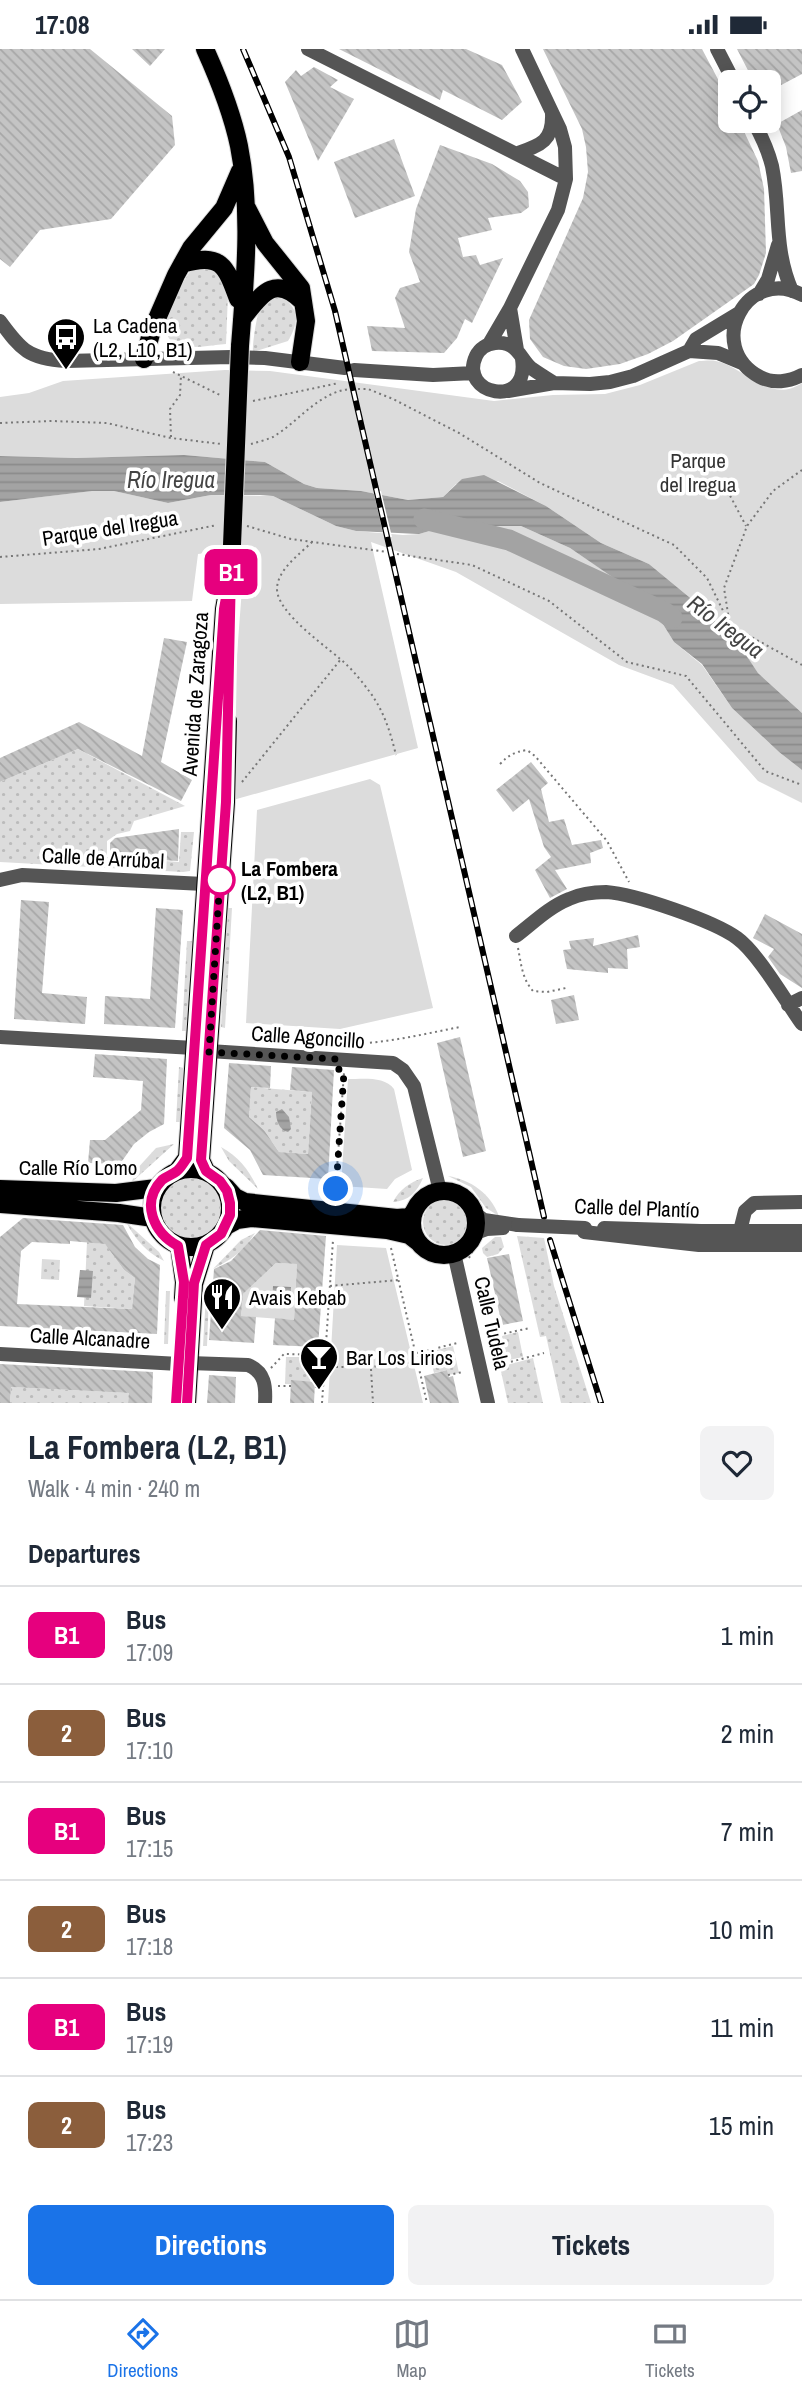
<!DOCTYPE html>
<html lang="en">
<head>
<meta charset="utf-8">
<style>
	:root { --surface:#fff; --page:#f2f2f3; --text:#1f2937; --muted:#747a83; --line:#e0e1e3; --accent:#1a73e8 }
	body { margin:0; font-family:"Archivo Narrow",sans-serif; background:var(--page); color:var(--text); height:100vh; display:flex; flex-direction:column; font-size:26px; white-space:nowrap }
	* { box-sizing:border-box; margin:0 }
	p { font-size:23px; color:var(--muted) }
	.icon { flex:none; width:38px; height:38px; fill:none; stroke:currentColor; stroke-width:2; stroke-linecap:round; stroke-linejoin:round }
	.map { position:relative; height:1354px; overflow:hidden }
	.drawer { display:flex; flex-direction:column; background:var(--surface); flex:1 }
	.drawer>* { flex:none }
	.badge { padding:0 14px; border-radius:10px; font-size:24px; line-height:46px }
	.buttons { position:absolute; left:718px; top:21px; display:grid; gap:14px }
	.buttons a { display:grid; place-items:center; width:63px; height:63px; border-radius:10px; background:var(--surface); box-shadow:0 4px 18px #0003; font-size:35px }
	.you { position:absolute; width:35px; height:35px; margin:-18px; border:5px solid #fff; border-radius:50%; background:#1a73e8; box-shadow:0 0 0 10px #1a73e833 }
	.map>.badge { position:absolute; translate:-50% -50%; box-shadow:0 0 0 4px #fff }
	h2 { padding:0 28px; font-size:26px; line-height:63px }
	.round { display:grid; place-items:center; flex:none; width:74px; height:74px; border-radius:10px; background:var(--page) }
	.summary { display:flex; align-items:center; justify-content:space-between; height:119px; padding:0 28px }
	h1 { font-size:33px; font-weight:800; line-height:52px }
	.primary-button { display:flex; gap:14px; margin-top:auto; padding:14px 28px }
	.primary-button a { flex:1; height:80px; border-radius:10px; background:var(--accent); color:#fff; font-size:28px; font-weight:800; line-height:80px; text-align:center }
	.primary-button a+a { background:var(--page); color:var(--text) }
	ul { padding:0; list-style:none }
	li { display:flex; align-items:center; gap:21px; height:98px; padding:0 28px; border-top:2px solid var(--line) }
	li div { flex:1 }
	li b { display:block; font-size:26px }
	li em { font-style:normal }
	li .badge { min-width:77px; font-weight:700; text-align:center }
	.status { display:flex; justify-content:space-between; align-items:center; height:49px; padding:0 35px; background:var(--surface); direction:ltr }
	.status svg { height:19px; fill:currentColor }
	.tab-bar { display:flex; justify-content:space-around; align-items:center; height:98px; border-top:2px solid var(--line); background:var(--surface); font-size:19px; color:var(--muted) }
	.tab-bar a { display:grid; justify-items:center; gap:4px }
	.tab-bar .on { color:var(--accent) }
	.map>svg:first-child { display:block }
	.grass { fill:url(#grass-dots) }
	.park { fill:#dcdcdc }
	.water { fill:url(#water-rules) }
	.pier { fill:#fff }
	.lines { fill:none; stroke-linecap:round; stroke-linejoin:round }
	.river { stroke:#a3a3a3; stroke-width:21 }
	.building { fill:url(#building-back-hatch); fill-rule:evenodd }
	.major-casing { stroke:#dbdbdb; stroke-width:20 }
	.path { stroke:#777; stroke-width:2; stroke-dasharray:2 3.5; stroke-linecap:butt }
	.minor { stroke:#555; stroke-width:14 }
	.major { stroke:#000; stroke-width:18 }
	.rail-casing { stroke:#000; stroke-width:6 }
	.rail { stroke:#fff; stroke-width:3.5; stroke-dasharray:10; stroke-linecap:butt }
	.major-bridge-casing { stroke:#dbdbdb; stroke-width:20; stroke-linecap:butt }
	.minor-bridge { stroke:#555; stroke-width:14 }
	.major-bridge { stroke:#000; stroke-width:18 }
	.line-casing { stroke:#fff; stroke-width:16 }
	.line { stroke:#e6007e; stroke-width:10 }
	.walk { stroke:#000; stroke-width:7; stroke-dasharray:0 12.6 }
	.stop-dot { fill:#fff; stroke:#e6007e; stroke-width:3.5 }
	.labels { text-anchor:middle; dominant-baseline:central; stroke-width:7; stroke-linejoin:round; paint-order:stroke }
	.poi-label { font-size:21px; fill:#000; stroke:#fff; text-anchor:start }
	.park-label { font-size:21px; fill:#333; stroke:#fff }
	.street-label { font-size:21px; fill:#000; stroke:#fff }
	.stop-label { font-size:21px; font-weight:bold; fill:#000; stroke:#fff; text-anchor:start }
	.water-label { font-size:23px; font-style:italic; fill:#444; stroke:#fff }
</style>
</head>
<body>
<div class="status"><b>17:08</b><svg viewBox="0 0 49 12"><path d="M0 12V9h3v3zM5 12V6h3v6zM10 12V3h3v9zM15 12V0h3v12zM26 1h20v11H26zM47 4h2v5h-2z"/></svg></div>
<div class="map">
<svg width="802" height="1354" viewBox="0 0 802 1354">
	<defs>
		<pattern id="grass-dots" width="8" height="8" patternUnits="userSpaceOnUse" patternTransform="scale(1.75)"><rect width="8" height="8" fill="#dcdcdc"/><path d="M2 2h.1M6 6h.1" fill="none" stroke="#bbb" stroke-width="1.8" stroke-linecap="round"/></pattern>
		<pattern id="water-rules" width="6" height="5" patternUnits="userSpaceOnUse" patternTransform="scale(1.75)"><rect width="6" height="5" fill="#a3a3a3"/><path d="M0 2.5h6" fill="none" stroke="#8b8b8b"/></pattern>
		<pattern id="building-back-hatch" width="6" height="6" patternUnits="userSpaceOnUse" patternTransform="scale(1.75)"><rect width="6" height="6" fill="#c4c4c4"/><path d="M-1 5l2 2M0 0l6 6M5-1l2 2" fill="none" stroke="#a7a7a7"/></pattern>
	</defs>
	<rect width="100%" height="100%" fill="#fff"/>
	<path class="grass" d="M207,216L221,223L228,245L226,295C212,296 195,300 181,297C147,289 181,236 191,221Z
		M275,245C299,256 301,270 288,292L253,303C252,296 257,263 261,257C264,253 272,248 275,245Z
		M78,700L185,757L134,772L130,782L117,785L107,792V808L179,813L181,783H194L190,822L183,823L0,813V733Z
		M227,859H232L225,979L221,978Z
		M187,892H192L187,982H182Z
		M179,1018L184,1019L181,1073H176Z
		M251,1038L312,1043L308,1105L279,1103L264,1081L249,1068Z
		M174,1095L132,1133L135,1122L156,1099Z
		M221,1098C240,1109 249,1121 258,1140L229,1112Z
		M161 1158a32 32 0 1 1 64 0a32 32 0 1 1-64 0Z
		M448,1127C471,1131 490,1144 499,1167L486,1159L471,1138Z
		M423,1129C417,1143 409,1152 393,1153C399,1141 410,1133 423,1129Z
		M423 1173a23 23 0 1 1 46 0a23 23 0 1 1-46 0Z
		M126,1173L159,1203L164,1212C145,1202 136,1191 126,1173Z
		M255,1184C244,1202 231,1211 213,1220L241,1191Z
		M517,1187L544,1189L554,1237L591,1354H561L546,1287L540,1288Z
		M495,1188H501L504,1198L498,1205L487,1208L483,1204L482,1199Z
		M87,1193L105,1195L124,1221L135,1229L132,1260L84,1257Z
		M42,1210L60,1211L59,1231L41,1230Z
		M166,1242H170L168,1295H164Z
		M206,1245L209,1246L207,1297H203Z
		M518,1283L523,1308L499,1313L494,1289Z
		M453,1297L459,1324L448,1326L447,1321L434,1324L429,1303Z
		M286,1308H312L310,1336L285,1335Z
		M533,1309L543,1354H508L500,1318Z
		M11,1338L129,1344L128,1354H10Z"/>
	<path class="park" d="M699,312C704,312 710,311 716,312C745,318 769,356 802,334V664L758,624L739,597L700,557L649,515L601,494L546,457L498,432L456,435L443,448L408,451L361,442L317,439L304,435L265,413L184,406L76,409L0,407V348L29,344L63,332L225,321L270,322L494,352L553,346L605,345L640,336Z
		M91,442H114L168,454L211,446L273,447L336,477L356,482L403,486L419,485L465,472L489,477H521L570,499L643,548L656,564L674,593L702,616L732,659L779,703L802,721V754L758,732L673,636L619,616L456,523L371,493L418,699L226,753L245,499L198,505L192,552L0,555V453Z
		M370,730L380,736L433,959L340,980L246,974L257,761Z
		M348,1030C363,1030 385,1027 394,1040L412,1121L395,1130L387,1140L341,1137Z
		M337,1196L386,1199L423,1354H328Z
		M276,1214L297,1215L294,1271L241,1267L243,1245Z"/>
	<path class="water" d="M184,406L265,413L304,435L317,439L361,442L408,451L443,448L462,430L484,426L546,457L601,494L649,515L700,557L740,597L758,624L802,664V721L779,703L732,659L702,615L674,593L656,564L643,549L570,499L521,477H489L465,472L419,485L356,482L336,477L273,447L260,446H211L168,454L114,442H92L0,453V407L76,409Z
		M282,1060L289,1068L291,1080L288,1083C279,1081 276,1071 276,1063Z
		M80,1221L93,1222L91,1249L77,1248Z
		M273,1237L291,1238L290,1257L272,1256Z"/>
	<path class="pier" d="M373,441L381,442L392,488H384Z"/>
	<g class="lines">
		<path class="river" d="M424,470L509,491L664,563L672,569"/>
	</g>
	<path class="building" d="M0,0H90L172,67L175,96L111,170L40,181L10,218L0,210Z
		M132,0H165L150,17Z
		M339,0H466L502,16L522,53L502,71L443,41L440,51Z
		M543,0H702L730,53V72H739L758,112L764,140L766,204L759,226L754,235L673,292L648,305L620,315L586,320L564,317L543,308L530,290L529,271L583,149L588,123L586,98L582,80Z
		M737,0H802V25L768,43V33H754Z
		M314,18L338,31L330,38L354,50L318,112L285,33L296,21L301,27Z
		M802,61V122L791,124L786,98L777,75Z
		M394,90L415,147L355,169L334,113Z
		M440,96L492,115L520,132L528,143L529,158L521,164L488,169L492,181L458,189L463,208L476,206L480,216L503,209L472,274L465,270L457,289L444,304L372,302L367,277L405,279L395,249L400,239L420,233L409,203L416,160Z
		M164,589L187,593L161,713L192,731L181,752L78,700L0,733V709L79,673L142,707Z
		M531,713L548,734L541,740L549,773L564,770L572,796L601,791L603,799L590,804L591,814L555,821L567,840L550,849L535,821L551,808L544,798L529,750L513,763L496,741Z
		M179,780L178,812L110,808V794L115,789Z
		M21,851L49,853L42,944L87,948L85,975L14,970Z
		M156,859L183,861L175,979L104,975L105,947L150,950Z
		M765,865L802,885V939L780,925L768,908L774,900L753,889Z
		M638,886L640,898L627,900L628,920L608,919V924L567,920L563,901L571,900L569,892L594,889L593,897Z
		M574,946L579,971L556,975L551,951Z
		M460,988L486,1102L463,1108L437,994Z
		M95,1005L167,1010L164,1075L149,1083L134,1095L120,1115L88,1114L90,1091H105L141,1061L143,1032L93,1028Z
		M229,1014L271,1017L270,1039L251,1038L249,1068L264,1081L279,1103L308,1105L312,1043L290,1041L292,1018L334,1021L328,1130L263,1126L250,1101L224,1079Z
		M23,1169L123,1176L135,1198L148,1210L160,1216L157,1285L0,1277V1188ZM70,1192L105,1195L124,1221L135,1229L132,1260L17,1255L21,1202L32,1193L70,1195Z
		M260,1181L326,1187L318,1298L273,1296L275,1269L294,1271L297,1215L276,1214L243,1245L241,1267L256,1268L254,1294L209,1291L214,1220L231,1212Z
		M509,1205L523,1272L502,1276L487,1209Z
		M0,1315L153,1323L152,1354H128L129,1344L11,1338L10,1354H0Z
		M447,1321L449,1328L453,1327L459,1354H430L424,1327Z
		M209,1326L236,1328L235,1354H207Z
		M291,1331L315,1333L314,1354H290Z"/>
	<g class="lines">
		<defs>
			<path id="major" d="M205,0C219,31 232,63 239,97C252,162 245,232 240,297
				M247,159L265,194L301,239L306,272L300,313
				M182,215C221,203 226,217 238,250
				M242,270C261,246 274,224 303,253
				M144,310L152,281L176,226L191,199L224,159L240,122
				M152 1159a39 39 0 1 1 78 0a39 39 0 1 1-78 0Z
				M178,1121L187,1109L224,560L231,521
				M206,1122L201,1111L226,753L228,672
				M226,1138L235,1148L245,1153L397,1169L409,1168L414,1163
				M0,1140L116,1144L156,1139
				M412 1174a32 32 0 1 1 64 0a32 32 0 1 1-64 0Z
				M0,1155L119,1164L153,1169
				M226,1177L237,1171L251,1169L387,1181L409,1186L418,1193
				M179,1197L184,1233L183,1249
				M187,1354L194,1235L206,1196"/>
		</defs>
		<use href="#major" class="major-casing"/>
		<path class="path" d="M173,323L222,347
			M358,340H368L393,350L459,384L540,434L674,496L707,529L730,576L802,616
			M253,352L339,334
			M0,374L52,372L107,374L171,389L221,395
			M171,388L170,360L180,346L181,327
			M251,395C258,393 266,391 273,388C298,373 319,343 350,340
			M725,437L746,477
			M247,477L291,490L387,503
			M312,493C300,505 278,520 277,539C276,565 331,600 348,617C356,625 363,634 369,642C384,662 390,682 396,706
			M397,505L472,516L549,552L627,613L686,627L765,722L802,736
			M0,508L99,500L217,476
			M729,571L724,539L747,477L773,442L802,421
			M500,715C509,706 514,703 527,701L535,707L607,792L629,833
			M242,733L341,610
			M518,899C521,914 522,930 533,942L547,943L566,939
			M337,995C379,996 419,986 460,978
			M335,1147L344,1024
			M391,1199L427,1354
			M469,1209L474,1199
			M330,1237L398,1231
			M488,1288L530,1279
			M417,1304L457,1294
			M495,1317L544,1304
			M325,1318H370L417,1313
			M271,1319L284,1305L325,1306
			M371,1320L373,1354
			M448,1326L463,1323
			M278,1337H291
			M315,1338H322
			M322,1354L333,1191"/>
		<path class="minor" d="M308,0L566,130
			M717,0L734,33
			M753,72C761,86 768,101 772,117C781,161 773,198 792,242
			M518,104C541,96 553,92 552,65
			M759,245L768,230L778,196
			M802,246C748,216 703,297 760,328C773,335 789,333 802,326
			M510,259L517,301
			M0,272C21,301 29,310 66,312L231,308L265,309L345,319
			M489,295L510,259L558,161L566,130L565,98L560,80L522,0
			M689,302L696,290L739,264
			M522,310C530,361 458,346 476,307C483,292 506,289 517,302C522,307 525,314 531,319C538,324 546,329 554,334
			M354,321L433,326L474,324
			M508,342L554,334L590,335L610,333L633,327L689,302L718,304L742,314
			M0,831L22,826L204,835
			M516,887C533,874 549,858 569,850C580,845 594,843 606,843C635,845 714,872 737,889C758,904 786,953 802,975
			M788,956L802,949
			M0,988L194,999
			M209,1002L393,1014L403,1021L414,1037L440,1142
			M474,1164L484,1171L518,1176
			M604,1179L701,1182H802
			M740,1182L745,1162L754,1154L802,1153
			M584,1183L699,1196H802
			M473,1185L487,1180L503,1179
			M454,1204L488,1354
			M0,1305L179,1315
			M189,1314L248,1316C265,1323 266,1337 265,1354"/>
		<use href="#major" class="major"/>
		<defs>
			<path id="rail" d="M243,0L289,108L335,262L544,1168
				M550,1191L601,1354"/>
		</defs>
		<use href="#rail" class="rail-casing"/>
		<use href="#rail" class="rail"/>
		<defs>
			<path id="major-bridge" d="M231,521L240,297"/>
		</defs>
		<use href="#major-bridge" class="major-bridge-casing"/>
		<path class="minor-bridge" d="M518,1176L585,1179"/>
		<use href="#major-bridge" class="major-bridge"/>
	</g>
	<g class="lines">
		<defs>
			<path id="line" d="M176,1354L184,1233L178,1197C154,1184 140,1154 162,1131C167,1127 172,1126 177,1122C181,1119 184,1113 187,1109L224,560L231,521L226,753L201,1111L206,1122L220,1132L227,1142L230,1154V1166L221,1185L206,1196L194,1234L187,1354"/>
		</defs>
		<use href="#line" class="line-casing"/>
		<use href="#line" class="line"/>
		<path class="walk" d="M220,831V829L209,1003L335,1010V1018L344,1023L336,1140"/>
	</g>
	<defs>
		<symbol id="bus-pin" viewBox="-11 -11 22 30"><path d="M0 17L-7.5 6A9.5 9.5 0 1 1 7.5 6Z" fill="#000" stroke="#fff"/><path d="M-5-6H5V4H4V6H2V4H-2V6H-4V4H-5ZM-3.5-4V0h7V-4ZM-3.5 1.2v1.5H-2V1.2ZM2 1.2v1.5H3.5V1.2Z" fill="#fff"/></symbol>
		<symbol id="restaurant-pin" viewBox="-11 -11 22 30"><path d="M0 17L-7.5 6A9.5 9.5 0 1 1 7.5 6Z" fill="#000" stroke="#fff"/><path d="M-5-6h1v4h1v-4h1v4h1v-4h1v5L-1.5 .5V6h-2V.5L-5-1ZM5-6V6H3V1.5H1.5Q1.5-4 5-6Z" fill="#fff"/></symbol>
		<symbol id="bar-pin" viewBox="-11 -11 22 30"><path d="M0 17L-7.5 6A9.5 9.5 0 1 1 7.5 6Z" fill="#000" stroke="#fff"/><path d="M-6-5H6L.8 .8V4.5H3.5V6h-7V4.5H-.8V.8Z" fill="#fff"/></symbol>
	</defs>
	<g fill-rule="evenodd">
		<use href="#bus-pin" x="44" y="266" width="44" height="60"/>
		<use href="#restaurant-pin" x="200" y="1226" width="44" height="60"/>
		<use href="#bar-pin" x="297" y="1286" width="44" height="60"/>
	</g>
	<circle class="stop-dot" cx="220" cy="831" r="14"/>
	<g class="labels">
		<g class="poi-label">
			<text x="93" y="276">La Cadena<tspan x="93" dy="24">(L2, L10, B1)</tspan></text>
			<text x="249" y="1248">Avais Kebab</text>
			<text x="346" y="1308">Bar Los Lirios</text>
		</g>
		<g class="park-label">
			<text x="698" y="411">Parque<tspan x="698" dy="24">del Iregua</tspan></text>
		</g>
		<g class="street-label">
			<text transform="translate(110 479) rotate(-9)">Parque del Iregua</text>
			<text transform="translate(195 645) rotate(-86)">Avenida de Zaragoza</text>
			<text transform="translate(103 809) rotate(3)">Calle de Arrúbal</text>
			<text transform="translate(308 988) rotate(4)">Calle Agoncillo</text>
			<text x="78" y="1118">Calle Río Lomo</text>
			<text transform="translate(637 1159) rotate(2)">Calle del Plantío</text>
			<text transform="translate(492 1274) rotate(77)">Calle Tudela</text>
			<text transform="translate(90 1289) rotate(3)">Calle Alcanadre</text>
		</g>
		<g class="stop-label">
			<text x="241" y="819">La Fombera<tspan x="241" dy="24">(L2, B1)</tspan></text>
		</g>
		<g class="water-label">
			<text x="171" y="430">Río Iregua</text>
			<text transform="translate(726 577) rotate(37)">Río Iregua</text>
		</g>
	</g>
</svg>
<div class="buttons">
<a><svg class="icon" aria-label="locate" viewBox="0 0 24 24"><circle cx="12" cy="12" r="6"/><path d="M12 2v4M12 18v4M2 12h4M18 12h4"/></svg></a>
</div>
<div class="you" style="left:336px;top:1140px"></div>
<b class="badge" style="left:231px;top:523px;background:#e6007e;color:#fff">B1</b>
</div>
<section class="drawer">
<div class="summary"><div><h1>La Fombera (L2, B1)</h1><p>Walk · 4 min · 240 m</p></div><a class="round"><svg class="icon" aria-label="heart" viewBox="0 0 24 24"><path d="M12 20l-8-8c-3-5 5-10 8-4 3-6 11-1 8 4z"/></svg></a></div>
<h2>Departures</h2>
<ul>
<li><span class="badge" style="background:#e6007e;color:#fff">B1</span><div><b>Bus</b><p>17:09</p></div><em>1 min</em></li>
<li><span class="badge" style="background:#8b5e3c;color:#fff">2</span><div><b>Bus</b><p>17:10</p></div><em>2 min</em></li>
<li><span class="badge" style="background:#e6007e;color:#fff">B1</span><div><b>Bus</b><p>17:15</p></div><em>7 min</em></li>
<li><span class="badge" style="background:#8b5e3c;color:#fff">2</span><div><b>Bus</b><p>17:18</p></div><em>10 min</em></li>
<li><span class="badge" style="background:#e6007e;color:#fff">B1</span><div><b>Bus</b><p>17:19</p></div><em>11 min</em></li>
<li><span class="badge" style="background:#8b5e3c;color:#fff">2</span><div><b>Bus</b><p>17:23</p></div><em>15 min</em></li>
</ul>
<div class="primary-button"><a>Directions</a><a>Tickets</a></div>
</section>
<nav class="tab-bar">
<a class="on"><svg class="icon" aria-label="directions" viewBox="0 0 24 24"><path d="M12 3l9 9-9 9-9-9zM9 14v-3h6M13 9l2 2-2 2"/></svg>Directions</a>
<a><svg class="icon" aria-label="map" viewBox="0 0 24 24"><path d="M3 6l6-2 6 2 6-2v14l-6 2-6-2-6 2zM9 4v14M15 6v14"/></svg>Map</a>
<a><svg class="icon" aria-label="tickets" viewBox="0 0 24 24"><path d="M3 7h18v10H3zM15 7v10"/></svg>Tickets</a>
</nav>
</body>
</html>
